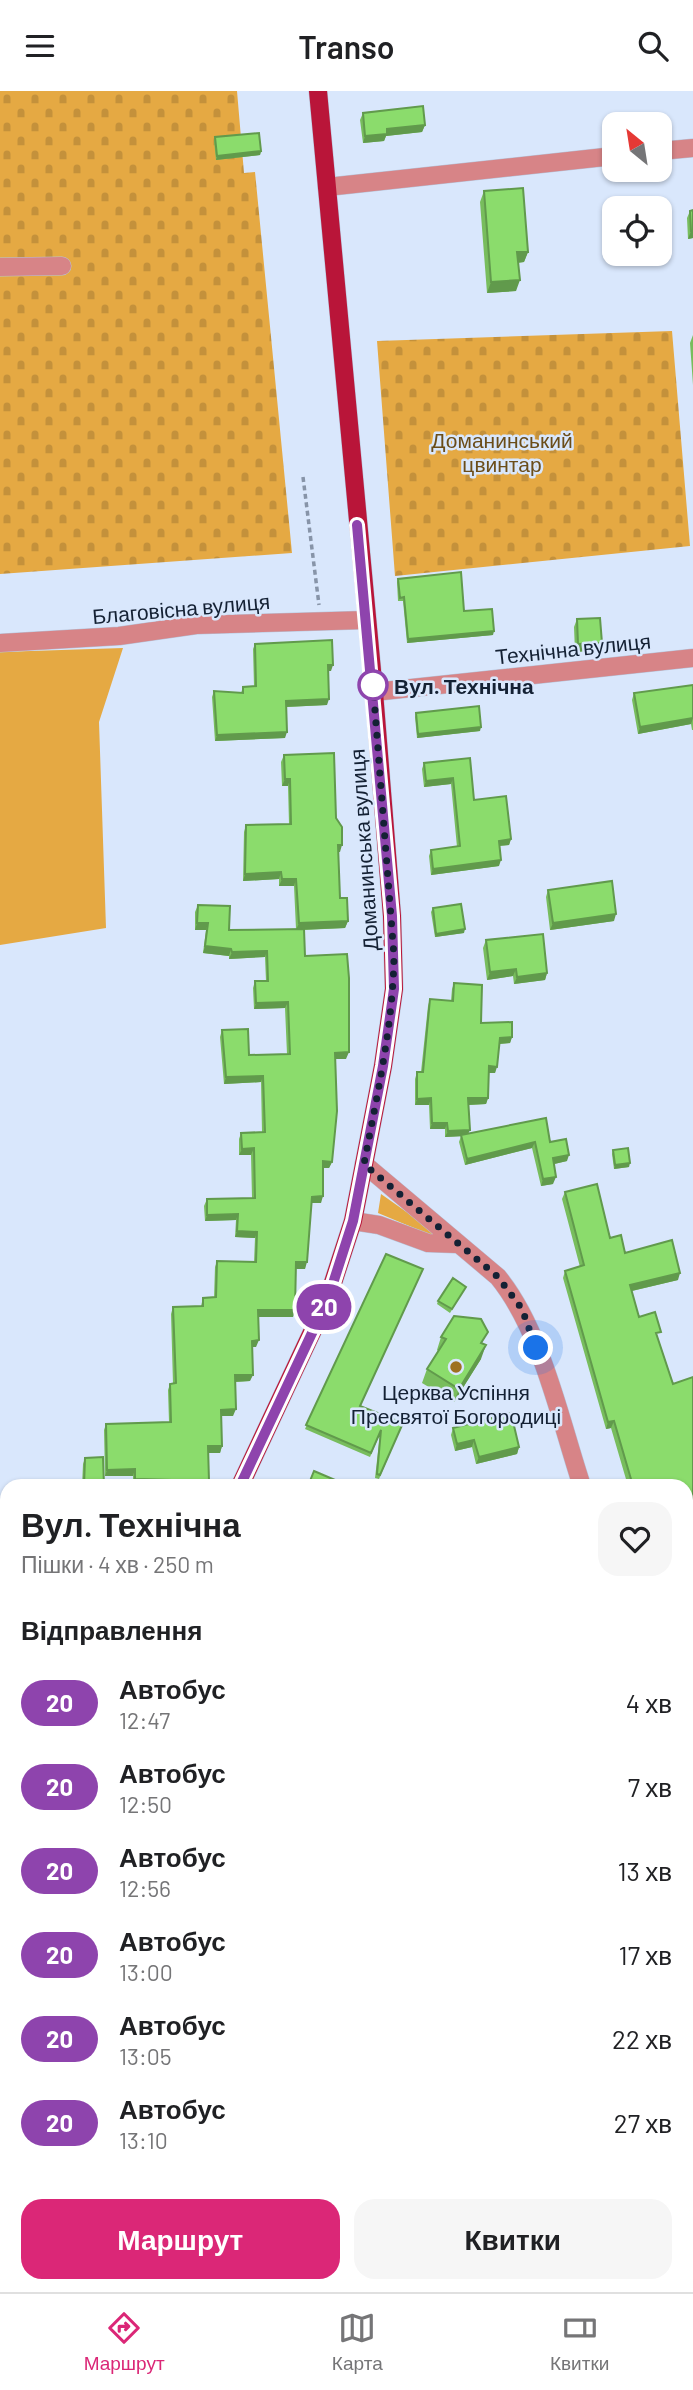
<!DOCTYPE html>
<html lang="uk">
<head>
<meta charset="utf-8">
<style>
	:root { --surface:#fff; --page:#f6f6f6; --text:#202124; --muted:#757577; --line:#e0e0e0; --accent:#db2777 }
	body { margin:0; font-family:Barlow,sans-serif; background:var(--page); color:var(--text); height:100vh; display:flex; flex-direction:column; font-size:26px; white-space:nowrap }
	* { box-sizing:border-box; margin:0 }
	p { font-size:23px; color:var(--muted) }
	.icon { flex:none; width:38px; height:38px; fill:none; stroke:currentColor; stroke-width:2; stroke-linecap:round; stroke-linejoin:round }
	.map { position:relative; flex:1; overflow:hidden }
	.side { position:absolute; left:0px; top:1388px; width:693px; height:814px; display:flex; flex-direction:column; background:var(--surface); border-radius:21px 21px 0 0; box-shadow:0 2px 5px #0004 }
	.side>* { flex:none }
	.badge { padding:0 14px; border-radius:23px; font-size:24px; line-height:46px }
	.needle { width:46px; rotate:330deg }
	.tools { position:absolute; left:602px; top:21px; display:grid; gap:14px }
	.tools a { display:grid; place-items:center; width:70px; height:70px; border-radius:14px; background:var(--surface); box-shadow:0 2px 5px #0004; font-size:35px }
	.you { position:absolute; width:35px; height:35px; margin:-18px; border:5px solid #fff; border-radius:50%; background:#1a73e8; box-shadow:0 0 0 10px #1a73e833 }
	.map>.badge { position:absolute; translate:-50% -50%; box-shadow:0 0 0 4px #fff }
	h2 { padding:0 21px; font-size:26px; line-height:63px }
	.round { display:grid; place-items:center; flex:none; width:74px; height:74px; border-radius:21px; background:var(--page) }
	.overview { display:flex; align-items:center; justify-content:space-between; height:119px; padding:0 21px }
	h1 { font-size:33px; font-weight:600; line-height:52px }
	.cta { display:flex; gap:14px; margin-top:auto; padding:14px 21px }
	.cta a { flex:1; height:80px; border-radius:21px; background:var(--accent); color:#fff; font-size:28px; font-weight:600; line-height:80px; text-align:center }
	.cta a+a { background:var(--page); color:var(--text) }
	ul { padding:0; list-style:none }
	li { display:flex; align-items:center; gap:21px; height:84px; padding:0 21px }
	li div { flex:1 }
	li b { display:block; font-size:26px }
	li em { font-style:normal }
	li .badge { min-width:77px; font-weight:700; text-align:center }
	header { display:flex; justify-content:space-between; align-items:center; height:91px; padding:0 21px; background:var(--surface); font-size:32px; font-weight:600 }
	.tabs { display:flex; justify-content:space-around; align-items:center; height:98px; border-top:2px solid var(--line); background:var(--surface); font-size:19px; color:var(--muted) }
	.tabs a { display:grid; justify-items:center; gap:4px }
	.tabs .current { color:var(--accent) }
	.map>svg:first-child { display:block }
	.built { fill:#c4dbfe }
	.green { fill:#e5a943 }
	.cemetery { fill:url(#cemetery-stones) }
	.lines { fill:none; stroke-linecap:round; stroke-linejoin:round }
	.minor-casing { stroke:#b6c3d8; stroke-width:19 }
	.major-casing { stroke:#b6c3d8; stroke-width:19 }
	.path { stroke:#8794a8; stroke-width:3.5; stroke-dasharray:5 3.5; stroke-linecap:butt }
	.minor { stroke:#d78487; stroke-width:18 }
	.major { stroke:#b91539; stroke-width:18 }
	.wall { fill:#78bd5d }
	.shaded-wall { fill:#619a4c }
	.building { fill:#8bdc6c; stroke:#619a4c; stroke-width:2 }
	.line-casing { stroke:#fff; stroke-width:16 }
	.line { stroke:#8e44ad; stroke-width:10 }
	.walk { stroke:#142134; stroke-width:7; stroke-dasharray:0 12.6 }
	.stop-dot { fill:#fff; stroke:#8e44ad; stroke-width:3.5 }
	.poi-dot { fill:#9e7121; stroke:#d9e7fc; stroke-width:2.5 }
	.labels { text-anchor:middle; dominant-baseline:central; stroke-width:5; stroke-linejoin:round; paint-order:stroke }
	.park-label { font-size:21px; fill:#6b4d19; stroke:#d9e7fc }
	.street-label { font-size:21px; fill:#142134; stroke:#d9e7fc }
	.stop-label { font-size:21px; font-weight:bold; fill:#142134; stroke:#d9e7fc; text-anchor:start }
	.poi-label { font-size:21px; fill:#142134; stroke:#d9e7fc }
</style>
</head>
<body>
<header><svg class="icon" aria-label="menu" viewBox="0 0 24 24"><path d="M4 6h16M4 12h16M4 18h16"/></svg>Transo<svg class="icon" aria-label="search" viewBox="0 0 24 24"><circle cx="10" cy="10" r="6"/><path d="M15 15l6 6"/></svg></header>
<div class="map">
<svg width="693" height="2201" viewBox="0 0 693 2201">
	<defs>
		<pattern id="cemetery-stones" width="16" height="16" patternUnits="userSpaceOnUse" patternTransform="scale(1.75)"><rect width="16" height="16" fill="#e5a943"/><path d="M2 7V4a2 2 0 0 1 4 0v3zM10 15v-3a2 2 0 0 1 4 0v3z" fill="#c4913b"/></pattern>
	</defs>
	<rect width="100%" height="100%" fill="#d9e7fc"/>
	<path class="built" d="M0,1525H7V1594H0Z"/>
	<path class="green" d="M123,557L99,631L106,837L0,854V561Z
		M381,1103L435,1141L433,1145L378,1122Z"/>
	<path class="cemetery" d="M0,0H237L244,82L255,81L292,462L0,483Z
		M672,240L690,455L395,485L377,250Z"/>
	<g class="lines">
		<defs>
			<path id="minor" d="M660,60L693,57
				M327,96L614,65
				M0,176L62,175
				M0,552L119,545L196,534L366,529
				M374,601L693,567
				M364,1073L498,1186C542,1240 560,1329 582,1395
				M353,1130L379,1134L428,1152L456,1153
				M620,2201L621,2194"/>
			<path id="major" d="M240,1395L328,1207L353,1130L383,975L394,898L392,825L374,601L318,0
				M0,1875L7,1861"/>
		</defs>
		<use href="#minor" class="minor-casing"/>
		<use href="#major" class="major-casing"/>
		<path class="path" d="M303,386L319,514"/>
		<use href="#minor" class="minor"/>
		<use href="#major" class="major"/>
	</g>
	<path class="wall" d="M363,22L425,34L422,41L386,45L384,50L363,52L360,29Z
		M215,46L261,60L260,64L216,69L214,50Z
		M484,100L528,161L524,171L518,172L516,200L487,202L480,111Z
		M693,119V147L688,148L687,127L690,120Z
		M693,244V294L690,252Z
		M398,488L493,544L407,552L403,510H398L397,491Z
		M577,528L602,552L599,559L575,561L574,536Z
		M255,553L331,580H328L327,614L286,616L285,647L215,650L212,606L214,600L241,602L243,596L254,595L253,558Z
		M693,594V639H692L691,633L638,643L632,609L634,602Z
		M416,622L480,640L417,647L415,626Z
		M284,664L336,727L340,761H338L340,807L348,830L345,837L304,839L305,865L346,968H335L332,1071L329,1077H323L321,1112H311L305,1178H296L293,1226H258L256,1256H252L250,1290L235,1291L233,1325H221L222,1355L220,1362H208L133,1395V1385H105L104,1339L106,1333L169,1331L168,1299L170,1293H173L171,1223L173,1216L201,1215L203,1207H214L215,1176L217,1170L254,1171L255,1147L235,1146L236,1129L205,1130L204,1115L207,1108L252,1107L251,1064H239V1048L241,1042L262,1041L261,991L224,993L220,946L222,939L249,964L287,963L285,917L254,918L253,897L255,890H266L265,866L229,868V865L203,862L206,839H195V821L198,814L229,839L296,838L294,795H279V788L243,790L244,741L246,734L289,733L288,695H282L281,671Z
		M470,667L474,709L511,748L509,754L499,755V775L431,784L429,765L431,759L457,756L451,693L424,696L422,678L424,672Z
		M548,799L614,830L550,839L546,806Z
		M433,817L464,842L435,846L431,821Z
		M486,849L547,882L545,889L514,893L513,885L487,889L483,857Z
		M454,892L481,932L512,946L510,952L499,953L495,982H489L488,1007L486,1013L469,1014L468,1043L550,1051L567,1070L554,1073L553,1093L541,1095L532,1057L465,1074L459,1051L461,1045L445,1046V1038H430L429,1014H415V988L417,981H421L428,915L430,908L451,910L452,898Z
		M613,1059L629,1076L614,1078L612,1063Z
		M565,1101L625,1162L678,1189L632,1200L639,1226L658,1248L673,1293L693,1286V1528L686,1529V1395H628L611,1337L606,1338L563,1187L565,1180L580,1176L562,1108Z
		M386,1163L360,1315L403,1332L379,1388L375,1387L380,1343L370,1366L305,1338Z
		M466,1196L450,1222L437,1213L438,1210Z
		M441,1246L481,1268L454,1311L422,1292L427,1278L438,1260L437,1259Z
		M453,1337L519,1356L517,1363L476,1373L472,1356L455,1360L451,1344Z
		M85,1367L104,1395H82L83,1373Z
		M693,1935V2201H655L656,2194H686V1989Z"/>
	<path class="shaded-wall" d="M425,34L422,41L386,45L384,50L363,52L365,45L387,38Z
		M261,60L260,64L216,69L217,65Z
		M691,140H693V147L688,148Z
		M517,161H528L524,171L513,172Z
		M520,189L516,200L487,202L491,191Z
		M494,540L493,544L407,552L408,548Z
		M602,552L599,559L575,561L578,553Z
		M328,574H333L331,580H326Z
		M329,608L327,614L284,616L286,610Z
		M693,627L691,633L638,643L640,636Z
		M481,636L480,640L417,647L418,643Z
		M287,641L285,647L215,650L217,644Z
		M453,687L451,693L424,696L426,690Z
		M285,688H290L288,695H282Z
		M511,748L509,754L497,755L499,750Z
		M338,754H342L340,761H335Z
		M501,769L499,775L431,784L433,778Z
		M281,781L279,788L243,790L245,783Z
		M282,788H296L294,795H279Z
		M616,823L614,830L550,839L553,832Z
		M348,830L345,837L296,839L299,832Z
		M197,832H208L206,839H195Z
		M465,838L464,842L435,846L436,843Z
		M205,855L231,858L229,865L203,862Z
		M267,860L265,866L229,868L232,861Z
		M516,878L513,885L487,889L490,881Z
		M547,882L545,889L514,893L517,886Z
		M288,911L285,917L254,918L256,912Z
		M512,946L510,952L498,953L500,947Z
		M349,961L346,968H332L335,962Z
		M489,975L497,976L495,982H486Z
		M263,985L261,991L224,993L226,986Z
		M431,1007L429,1014H415L417,1008Z
		M468,1007H488L486,1013L466,1014Z
		M432,1032H447L445,1038H430Z
		M470,1039L467,1045L445,1046L448,1040Z
		M535,1051L532,1057L465,1074L467,1068Z
		M254,1057L251,1064H239L242,1058Z
		M569,1064L567,1070L550,1074L553,1067Z
		M323,1070L332,1071L329,1077H320Z
		M630,1072L629,1076L614,1078L615,1074Z
		M556,1086L553,1093L541,1095L543,1088Z
		M323,1105L321,1112H309L312,1106Z
		M238,1123L236,1129L205,1130L207,1124Z
		M237,1140L257,1141L255,1147L235,1146Z
		M296,1171H307L305,1178H293Z
		M680,1182L678,1189L627,1201L630,1194Z
		M258,1219H295L293,1226H256Z
		M259,1249L256,1256H249L252,1250Z
		M486,1254L481,1268L454,1311L459,1298Z
		M235,1284H253L250,1290L232,1291Z
		M236,1318L233,1325H219L221,1319Z
		M614,1330L611,1337L606,1338L608,1331Z
		M474,1349L472,1356L455,1360L457,1353Z
		M208,1355H222L220,1362H206Z
		M519,1356L517,1363L476,1373L479,1366Z
		M135,1378L133,1385H105L107,1379Z
		M135,1388L209,1390L207,1395H133Z
		M0,1479H7V1486H0Z
		M693,1521V1528L686,1529V1523Z
		M0,1715L7,1716V1723L0,1722Z
		M2,2074H7V2080L0,2081Z
		M7,2152V2159L0,2160V2153Z
		M530,2194H537L535,2199H528Z"/>
	<path class="building" d="M423,15L425,34L387,38V43L365,45L363,22Z
		M259,42L261,60L217,65L215,46Z
		M523,97L528,161H517L520,189L491,191L484,100Z
		M693,119V140H691L690,120Z
		M461,481L464,520L492,518L494,540L408,548L404,506L400,507L398,488Z
		M600,527L602,552L578,553L577,528Z
		M332,549L333,574H328L329,608L286,610L287,641L217,644L214,600L243,602V596L256,595L255,553Z
		M693,594V627L640,636L634,602Z
		M479,615L481,636L418,643L416,622Z
		M334,662L336,727L342,736V754H338L340,807H347L348,830L299,832L296,788H282L281,781L245,783L246,734L291,733L290,688H285L284,664Z
		M470,667L474,709L506,705L511,748L499,750L501,769L433,778L431,759L460,755L453,687L426,690L424,672Z
		M612,790L616,823L553,832L548,799Z
		M461,813L465,838L436,843L433,817Z
		M198,814L230,815L229,839L304,838L305,865L347,863L349,887V961L335,962L337,1020L332,1071L323,1070V1105L312,1106L307,1171H296L295,1219H258L259,1249L252,1250L253,1284H235L236,1318L221,1319L222,1355H208L209,1390L135,1388V1378L107,1379L106,1333L171,1331L170,1293L176,1292L173,1216L203,1215V1207L216,1206L217,1170L256,1171L257,1141L237,1140L238,1123L207,1124V1108L255,1107L254,1057L242,1058L241,1042L265,1041L263,985L226,986L222,939L248,938L249,964L290,963L288,911L256,912L255,890H268L267,860L232,861L231,858L205,855L208,832H197Z
		M543,843L547,882L517,886L516,878L490,881L486,849Z
		M454,892L482,894L481,932L512,931V946L500,947L497,976L489,975L488,1007H468L470,1039L448,1040L447,1032H432L431,1007L417,1008V981H423L430,908L453,910Z
		M546,1027L550,1051L566,1048L569,1064L553,1067L556,1086L543,1088L535,1051L467,1068L461,1044Z
		M628,1057L630,1072L615,1074L613,1059Z
		M597,1093L610,1147L621,1144L625,1162L672,1149L680,1182L630,1194L639,1226L655,1221L661,1241L656,1242L673,1293L693,1286V1521L686,1523V1395H633L614,1330L608,1331L565,1180L584,1174L565,1101Z
		M386,1163L423,1178L360,1315L403,1332L380,1384L377,1383L381,1339L371,1362L306,1334Z
		M453,1187L466,1196L452,1218L438,1210Z
		M454,1225L481,1228L488,1241L481,1252L486,1254L459,1298L427,1278L446,1248L441,1246Z
		M511,1322L519,1356L479,1366L474,1349L457,1353L453,1337Z
		M103,1366L104,1395H84L85,1367Z
		M314,1380L349,1395H308Z
		M538,1390L539,1395H519Z
		M0,1454H7V1479H0Z
		M0,1609L7,1610V1716L0,1715Z
		M693,1948V2201H657L658,2194H686V2002Z
		M0,1975H7V2074H2L7,2123V2152L0,2153Z
		M538,2194H584V2201H538Z"/>
	<g class="lines">
		<defs>
			<path id="line" d="M240,1395L328,1208L353,1130L383,975L394,898L392,825L357,434"/>
		</defs>
		<use href="#line" class="line-casing"/>
		<use href="#line" class="line"/>
		<path class="walk" d="M373,594L394,865C393,935 377,1004 364,1073L498,1186L522,1218L536,1257"/>
	</g>
	<circle class="stop-dot" cx="373" cy="594" r="14"/>
	<circle class="poi-dot" cx="456" cy="1276" r="7"/>
	<g class="labels">
		<g class="park-label">
			<text x="502" y="348">Доманинський<tspan x="502" dy="24">цвинтар</tspan></text>
		</g>
		<g class="street-label">
			<text transform="translate(181 517) rotate(-5)">Благовісна вулиця</text>
			<text transform="translate(573 557) rotate(-6)">Технічна вулиця</text>
			<text transform="translate(363 759) rotate(-94)">Доманинська вулиця</text>
		</g>
		<g class="stop-label">
			<text x="394" y="594">Вул. Технічна</text>
		</g>
		<g class="poi-label">
			<text x="456" y="1300">Церква Успіння<tspan x="456" dy="24">Пресвятої Богородиці</tspan></text>
		</g>
	</g>
</svg>
<div class="tools">
<a><svg class="needle" viewBox="-14 -14 28 28"><path d="M0-13l5 13h-10z" fill="#e53935"/><path d="M0 13l5-13h-10z" fill="#757577"/></svg></a>
<a><svg class="icon" aria-label="locate" viewBox="0 0 24 24"><circle cx="12" cy="12" r="6"/><path d="M12 2v4M12 18v4M2 12h4M18 12h4"/></svg></a>
</div>
<div class="you" style="left:536px;top:1257px"></div>
<b class="badge" style="left:324px;top:1216px;background:#8e44ad;color:#fff">20</b>
<section class="side">
<div class="overview"><div><h1>Вул. Технічна</h1><p>Пішки · 4 хв · 250 m</p></div><a class="round"><svg class="icon" aria-label="heart" viewBox="0 0 24 24"><path d="M12 20l-8-8c-3-5 5-10 8-4 3-6 11-1 8 4z"/></svg></a></div>
<h2>Відправлення</h2>
<ul>
<li><span class="badge" style="background:#8e44ad;color:#fff">20</span><div><b>Автобус</b><p>12:47</p></div><em>4 хв</em></li>
<li><span class="badge" style="background:#8e44ad;color:#fff">20</span><div><b>Автобус</b><p>12:50</p></div><em>7 хв</em></li>
<li><span class="badge" style="background:#8e44ad;color:#fff">20</span><div><b>Автобус</b><p>12:56</p></div><em>13 хв</em></li>
<li><span class="badge" style="background:#8e44ad;color:#fff">20</span><div><b>Автобус</b><p>13:00</p></div><em>17 хв</em></li>
<li><span class="badge" style="background:#8e44ad;color:#fff">20</span><div><b>Автобус</b><p>13:05</p></div><em>22 хв</em></li>
<li><span class="badge" style="background:#8e44ad;color:#fff">20</span><div><b>Автобус</b><p>13:10</p></div><em>27 хв</em></li>
</ul>
<div class="cta"><a>Маршрут</a><a>Квитки</a></div>
</section>
</div>
<nav class="tabs">
<a class="current"><svg class="icon" aria-label="directions" viewBox="0 0 24 24"><path d="M12 3l9 9-9 9-9-9zM9 14v-3h6M13 9l2 2-2 2"/></svg>Маршрут</a>
<a><svg class="icon" aria-label="map" viewBox="0 0 24 24"><path d="M3 6l6-2 6 2 6-2v14l-6 2-6-2-6 2zM9 4v14M15 6v14"/></svg>Карта</a>
<a><svg class="icon" aria-label="tickets" viewBox="0 0 24 24"><path d="M3 7h18v10H3zM15 7v10"/></svg>Квитки</a>
</nav>
</body>
</html>
